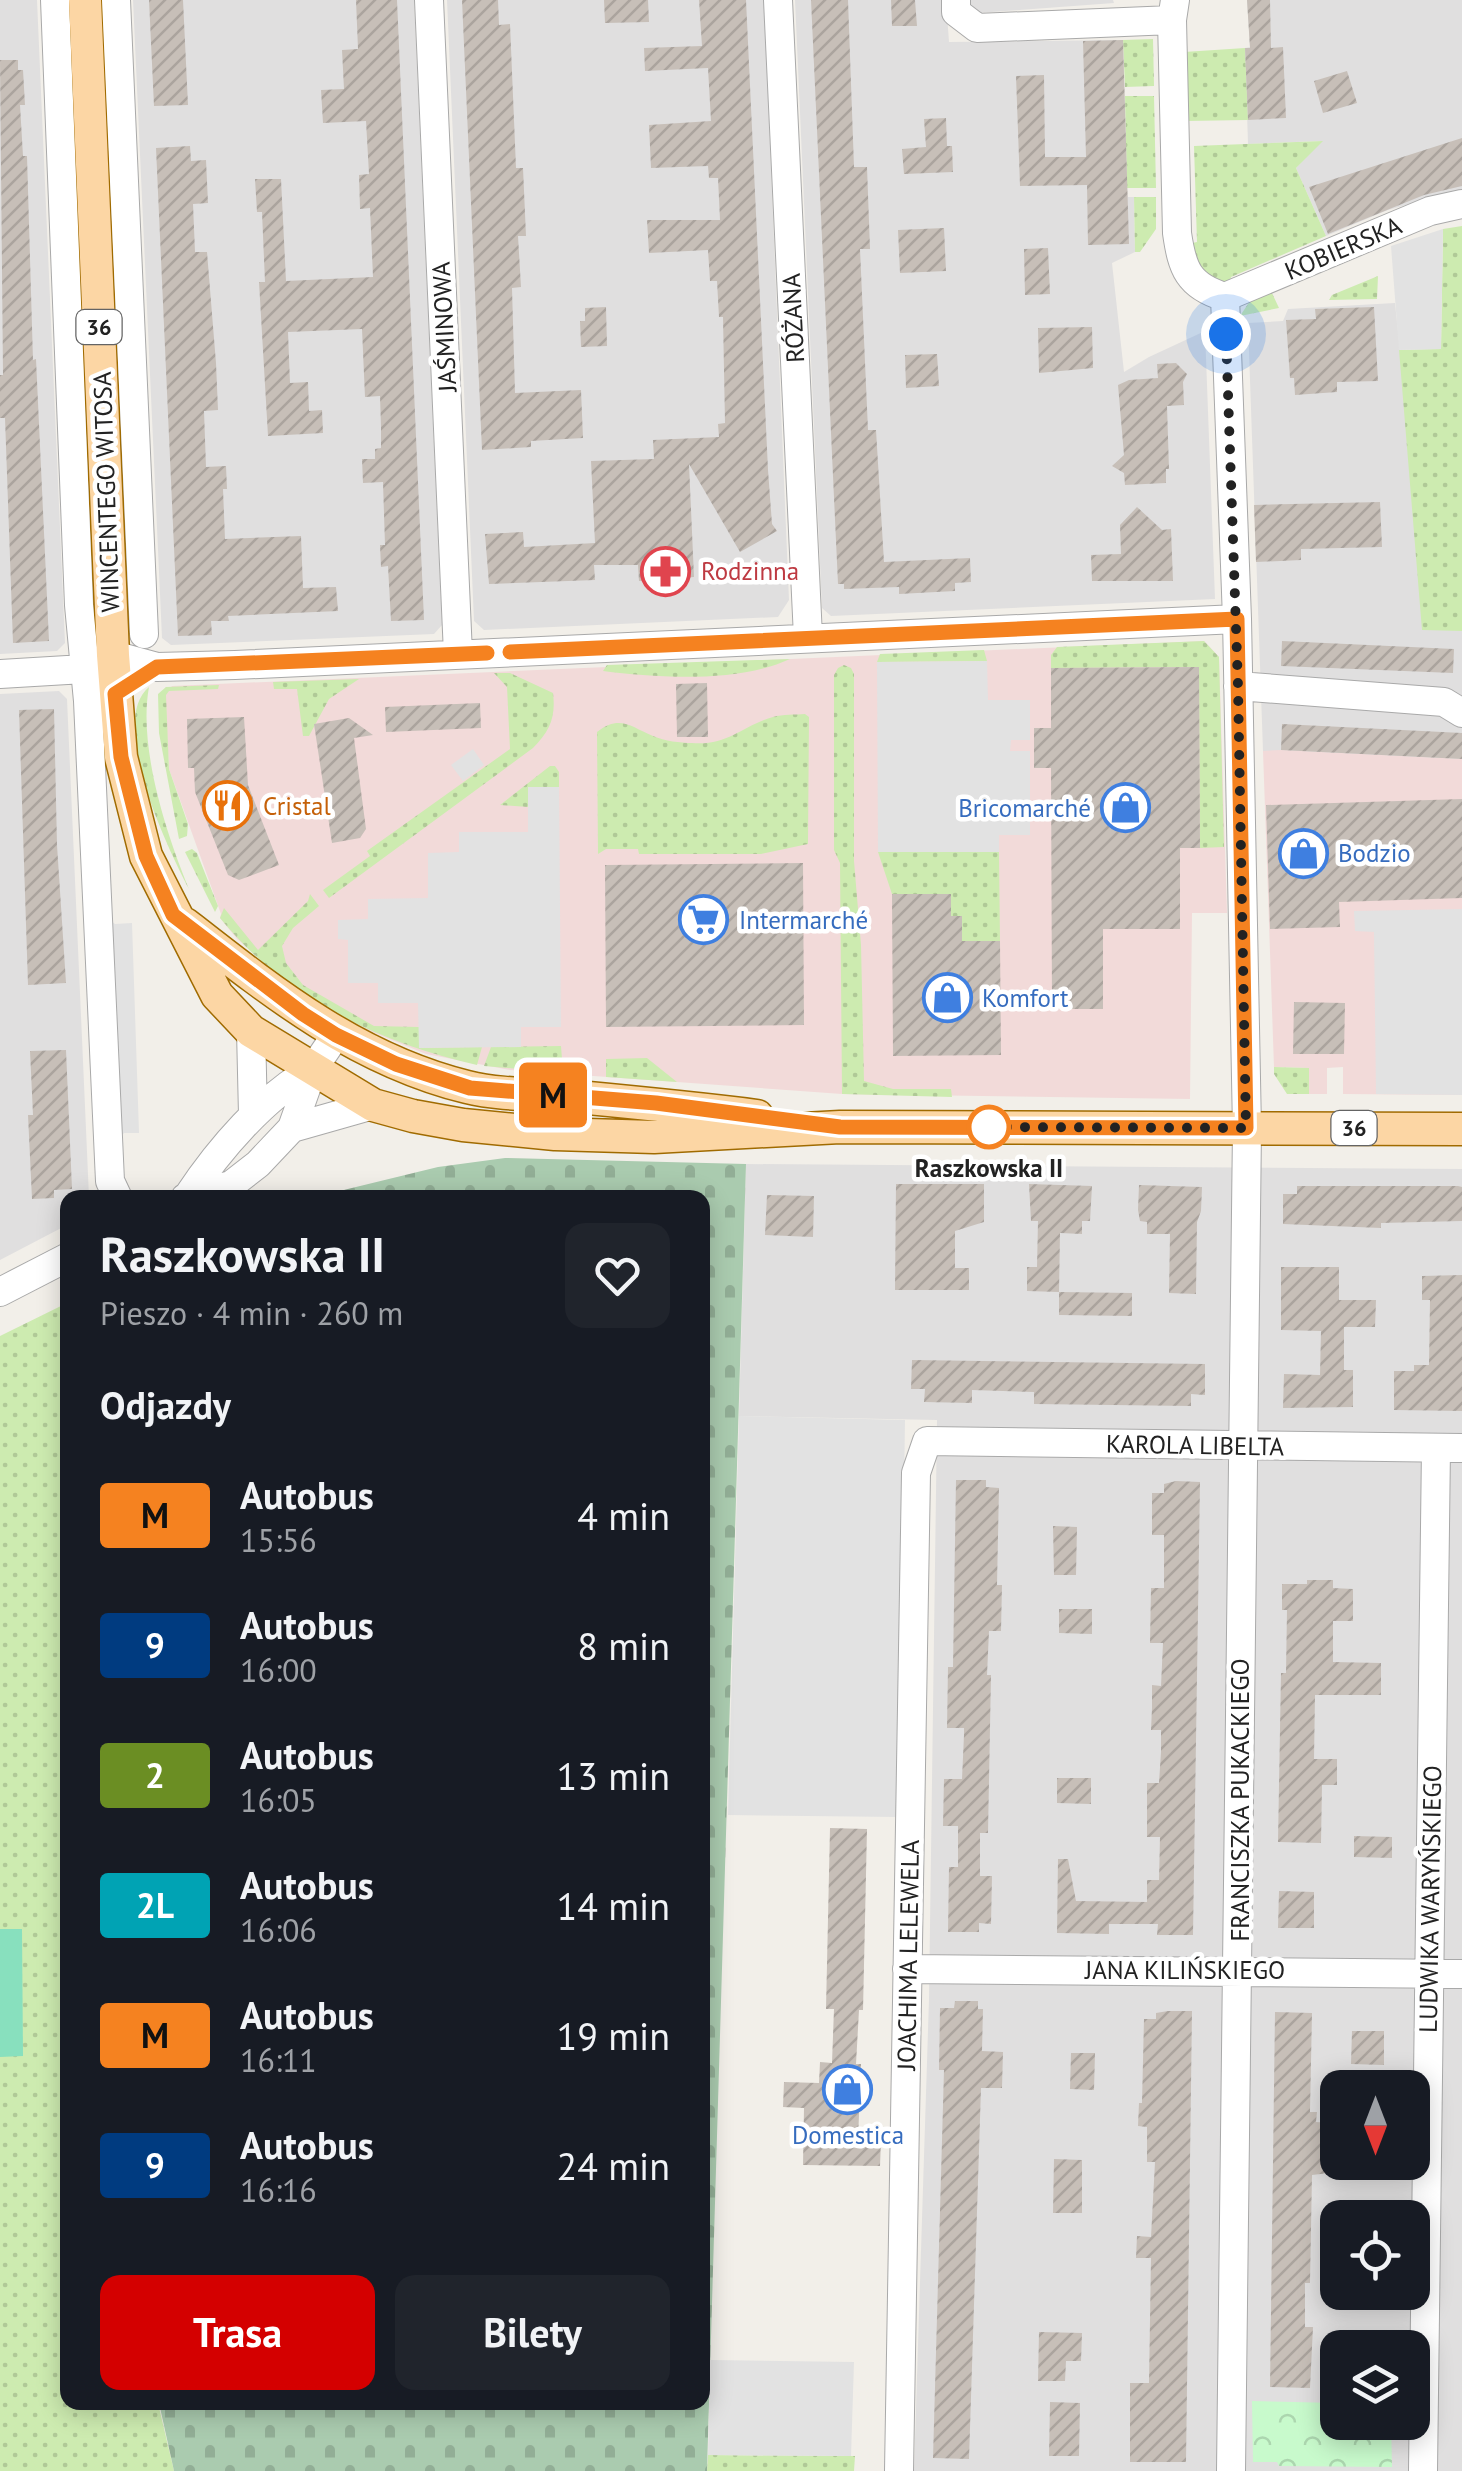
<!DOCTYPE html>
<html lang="pl">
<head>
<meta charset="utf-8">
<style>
	:root { --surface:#171b24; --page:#20242c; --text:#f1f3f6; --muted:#9ea1a6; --accent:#d40000 }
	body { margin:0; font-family:"PT Sans",sans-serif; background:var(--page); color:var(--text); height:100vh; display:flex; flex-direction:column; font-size:38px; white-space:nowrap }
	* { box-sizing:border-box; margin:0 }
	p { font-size:32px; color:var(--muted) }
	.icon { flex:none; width:55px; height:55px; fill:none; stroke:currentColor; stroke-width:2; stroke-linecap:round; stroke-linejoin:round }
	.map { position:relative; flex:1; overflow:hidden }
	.details { position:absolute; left:60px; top:1190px; width:650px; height:1220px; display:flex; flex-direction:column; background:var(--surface); border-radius:20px; box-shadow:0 5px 25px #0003 }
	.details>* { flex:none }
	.badge { padding:0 20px; border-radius:8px; font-size:35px; line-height:65px }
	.needle { width:65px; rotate:180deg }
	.controls { position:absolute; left:1320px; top:2070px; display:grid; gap:20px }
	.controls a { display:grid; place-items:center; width:110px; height:110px; border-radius:20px; background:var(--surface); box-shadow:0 5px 25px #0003; font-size:50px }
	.you { position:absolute; width:50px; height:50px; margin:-25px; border:8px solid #fff; border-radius:50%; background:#1a73e8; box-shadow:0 0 0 15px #1a73e833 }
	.map>.badge { position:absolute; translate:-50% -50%; box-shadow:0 0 0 5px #fff }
	h2 { padding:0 40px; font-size:38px; line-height:90px }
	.round { display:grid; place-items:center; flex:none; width:105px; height:105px; border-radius:20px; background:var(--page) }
	.overview { display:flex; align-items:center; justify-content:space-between; height:170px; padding:0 40px }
	h1 { font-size:48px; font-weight:700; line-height:75px }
	.cta { display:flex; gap:20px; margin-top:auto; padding:20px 40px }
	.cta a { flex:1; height:115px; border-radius:20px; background:var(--accent); color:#fff; font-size:40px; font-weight:700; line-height:115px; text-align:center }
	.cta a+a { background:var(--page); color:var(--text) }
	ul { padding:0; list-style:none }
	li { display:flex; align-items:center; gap:30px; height:130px; padding:0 40px }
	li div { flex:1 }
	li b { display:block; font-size:38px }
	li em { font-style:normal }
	li .badge { min-width:110px; font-weight:700; text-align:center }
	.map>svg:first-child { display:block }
	.residential { fill:#e0dfdf; fill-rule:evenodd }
	.commercial { fill:#f2dad9 }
	.grass { fill:url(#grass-dots) }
	.cemetery { fill:url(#cemetery-stones) }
	.park { fill:url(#park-crowns) }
	.pitch { fill:#88e0be }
	.parking { fill:#e2e2e2 }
	.building { fill:url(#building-hatch) }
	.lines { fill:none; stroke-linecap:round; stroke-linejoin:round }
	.minor-casing { stroke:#a9a9a9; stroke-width:30 }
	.major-casing { stroke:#a06b00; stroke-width:35 }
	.minor { stroke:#fff; stroke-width:28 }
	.major { stroke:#fcd6a4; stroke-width:32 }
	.line-casing { stroke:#fff; stroke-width:22 }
	.line { stroke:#f58220; stroke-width:15 }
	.walk { stroke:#222; stroke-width:10; stroke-dasharray:0 18 }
	.stop-dot { fill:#fff; stroke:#f58220; stroke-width:5 }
	.labels { text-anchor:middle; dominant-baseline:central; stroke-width:9; stroke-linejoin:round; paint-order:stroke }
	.shield { fill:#fff; stroke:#646464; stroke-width:2.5 }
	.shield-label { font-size:22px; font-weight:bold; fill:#222 }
	.street-label { font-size:25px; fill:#222; stroke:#fff }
	.health-label { font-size:25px; fill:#be3a42; stroke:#fff; text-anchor:start }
	.food-label { font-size:25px; fill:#c56008; stroke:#fff; text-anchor:start }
	.shop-label { font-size:25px; fill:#366cbe; stroke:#fff; text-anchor:start }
	.stop-label { font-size:25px; font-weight:bold; fill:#222; stroke:#fff }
</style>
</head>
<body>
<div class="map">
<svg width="1462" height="2471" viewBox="0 0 1462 2471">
	<defs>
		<pattern id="grass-dots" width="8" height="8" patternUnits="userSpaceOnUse" patternTransform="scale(2.5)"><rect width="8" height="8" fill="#cdebb0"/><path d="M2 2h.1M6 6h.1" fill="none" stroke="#b0c997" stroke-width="1.8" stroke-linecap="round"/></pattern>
		<pattern id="cemetery-stones" width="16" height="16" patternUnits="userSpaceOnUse" patternTransform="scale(2.5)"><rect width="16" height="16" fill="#aacbaf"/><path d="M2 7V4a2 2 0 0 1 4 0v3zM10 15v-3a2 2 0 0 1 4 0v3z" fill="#92ae96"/></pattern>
		<pattern id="park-crowns" width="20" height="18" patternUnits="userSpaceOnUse" patternTransform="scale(2.5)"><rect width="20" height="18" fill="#c8facc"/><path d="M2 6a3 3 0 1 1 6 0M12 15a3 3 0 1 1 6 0" fill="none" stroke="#acd6af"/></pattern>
		<pattern id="building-hatch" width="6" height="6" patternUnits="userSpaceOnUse" patternTransform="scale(2.5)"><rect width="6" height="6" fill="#c7bfb8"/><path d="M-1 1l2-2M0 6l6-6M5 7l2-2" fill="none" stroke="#aba49e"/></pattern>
	</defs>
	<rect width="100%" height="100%" fill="#f2efe9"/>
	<path class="residential" d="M0,0H37L65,643L57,651L0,654Z
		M133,0H414L442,625L434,634L171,645L162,638Z
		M447,0H764L789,600L778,617L484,630L474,621Z
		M795,0H946L949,42L1123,40L1127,193L1128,197H1134L1135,252L1112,263L1124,372L1149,357L1205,331L1215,599L831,616L822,608Z
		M969,0H1113L1114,3L978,13L969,6Z
		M1247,0H1462V189L1388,210L1326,236L1296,168L1321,141L1248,144L1245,48L1250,47Z
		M1395,303L1400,350L1462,349V759L1263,751L1248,323L1283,321L1288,309Z
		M59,691L67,699L89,1197L68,1198L67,1225L0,1260V694Z
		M746,1164L1462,1169V2471H914L929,1999L937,1420L739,1416ZM1338,2088H1412V2162H1338ZM1338,2218H1412V2292H1338ZM1338,2348H1412V2422H1338Z"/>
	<path class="commercial" d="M1204,641L1219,657L1227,913H1192L1190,1099L842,1094L510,1070L426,1054L370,1031L287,982L237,939L220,918L221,914L169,769L165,695L172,686Z
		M1281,750L1462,759V1095L1343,1094V1067L1327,1068V1094H1309V1068L1274,1067L1263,751Z"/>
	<path class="grass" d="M101,0H107L129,545L126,548Z
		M1153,39L1154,86L1125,87L1123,40Z
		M1245,48L1248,120L1186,121L1184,52Z
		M1125,96H1154L1156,188H1127Z
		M1323,141L1296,168L1326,236L1231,277L1230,281C1205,285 1198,263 1188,244L1197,242L1194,146Z
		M1134,197H1156V229L1140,252H1135Z
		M1462,226V631L1422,630L1399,350L1441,349L1443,229Z
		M1378,276L1377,299L1329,300L1332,295Z
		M1271,291L1279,308L1240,316L1250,301Z
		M1204,641L1219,657L1224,847L1200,848L1199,667L1051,668V655L1057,647Z
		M984,650L987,661L877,662L880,654Z
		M790,659C738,683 659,678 603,671L607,665Z
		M844,665L851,668L854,674V861L861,945L864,1081L893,1089H951L952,1097L842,1094L840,863L834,850V675L838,668Z
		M494,673H510L553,693C556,717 550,731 533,748L329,898L323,890L370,856L367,851L510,749L507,687Z
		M359,679L329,699L309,736H303L297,689H274L273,682Z
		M219,685L218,689L169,691L166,695L169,769L188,824L187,836L179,839L159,733L158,694L166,687Z
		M149,687C138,747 166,833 189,889C168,849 107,722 149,687Z
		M805,714L809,717L808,844L761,854H639L638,849H606L598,854L597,732C620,714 631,727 653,736C665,741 680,743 692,743C728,746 743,725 773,717C783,714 795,715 805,714Z
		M550,766H555L559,772V787H528V807L500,805Z
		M192,849L197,853L218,906L215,912L185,852Z
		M878,852H999L1000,941H962V916H951V894H892Z
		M310,894L319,906L293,928L282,946L286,963L303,985L374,1026L419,1027L420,1048L482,1047L477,1065C379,1043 284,997 220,918L224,908L258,950L308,901Z
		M561,1046L562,1059H585L586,1075L484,1066L491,1047Z
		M647,1058L677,1082L606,1077V1059Z
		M1274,1067L1309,1068V1094H1287L1274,1074Z
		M67,1303L68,2402L158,2403L174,2471H0V1336Z
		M708,2455L855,2456L854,2471H707Z"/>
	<path class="cemetery" d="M505,1158L746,1164L707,2471H174L159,2403L702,2402V1198L315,1197L438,1167Z"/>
	<path class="park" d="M1252,2401L1337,2403L1338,2422L1391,2423L1392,2467L1279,2466L1277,2462H1253Z"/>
	<path class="pitch" d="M0,1929H22L23,2056L0,2057Z"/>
	<path class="parking" d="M1443,229L1441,349L1399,350L1391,246Z
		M987,661L988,700H1030V740H1011L1010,751H1030V835H999V852H878L877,662Z
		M473,749L484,765L463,781L451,765Z
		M528,787H559L561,1027H521V1047L419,1048L418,1003H378V983H348V940L338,939V920L368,919V899L428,898V853L459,852V832H528Z
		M1462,909V1095L1376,1094L1374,932L1355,931L1354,911Z
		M110,920L115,924L132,923L139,1133H124L120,1137Z
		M739,1416L905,1420L899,1817L728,1815Z
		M710,2360L854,2362L851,2456L708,2455Z"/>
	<path class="building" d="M149,0H183L188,105L154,106Z
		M356,0H397L424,620L391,621L388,566L381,567L380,545H385L383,482L363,483L362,459H375V449L381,448V427L380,396L365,397L362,329L288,332L290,383L308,382L309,411L322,410L323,433L268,436L259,282H265L262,212H257L255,179H281L286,281L373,277L370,208L360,209L359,175L369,174L366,121L323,123L321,90L344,89L342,50L358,49Z
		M462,0H498L499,25L510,24L516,168H523L526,236H518L521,287L512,288L515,393L581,390L583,438L531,441V447L482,450Z
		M604,0H648L649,22L605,23Z
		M699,0H746L768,470L772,524L777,531L740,552L689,464L694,577L639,581L638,565H594L595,580L489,584L485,534L523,532L524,547L595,543L591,461L654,459L653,440L719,437L718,424L725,423L723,317H719L717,281H710L708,250L649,253L647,220H720L718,178H709L708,166L651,168L649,125L711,121L708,68L645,71L644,48L702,46Z
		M811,0H848L854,167H867L870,249H860L868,430H876L884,562L970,558L971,582L955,583V591L899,594V587L844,589V584H838Z
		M891,0H915L917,26H892Z
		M1247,0H1270L1271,48L1283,47L1286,118L1248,120L1245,48H1250Z
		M1123,40L1129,244L1088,245L1087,185L1020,186L1016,76L1044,75L1045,157H1086L1083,41Z
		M0,60H18V70H23L25,105H20L23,156H27L33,360L36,359L49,641L13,643L5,418H0V375H3Z
		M1347,71L1357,103L1323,113L1314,81Z
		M946,118L947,146H952L953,172L904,174L902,149L926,147L924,119Z
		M1462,138V186L1424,195L1328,234L1309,187Z
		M190,146L191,161L206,160L208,203L193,204L195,252H207L216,363L218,410L204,411L206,467L226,466L227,489H223L225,539L301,536L303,588L336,587L338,611L228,616L229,621H211L212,635L178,636L156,148Z
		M944,228L946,271L900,273L898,230Z
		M1048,248L1050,294L1025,295L1024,249Z
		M606,307L607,346L581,347L580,321H585V308Z
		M1374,307L1378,381L1337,382V392L1295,395L1294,378H1290L1286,320L1316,319L1315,309Z
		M1092,327L1093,368L1039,373L1038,328Z
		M937,354L939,386L906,388L905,355Z
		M1176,363L1187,374L1183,382L1184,405L1167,406L1169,469H1166V483L1125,485L1124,473L1112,466L1124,455L1118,385L1129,380L1158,378L1157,364Z
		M1380,502L1382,547L1301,549V560L1256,562L1254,505Z
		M1137,507L1162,530L1171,529L1173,581H1092L1091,555L1121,554L1120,525Z
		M1282,641L1454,649L1453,673L1281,666Z
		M1199,667L1200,848H1180V929H1103V1009H1052L1051,768H1034V728H1051V668Z
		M707,683L708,737H677L676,684Z
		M480,703L481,728L386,732L385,707Z
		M54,709L57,845L66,983L28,985L19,710Z
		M244,717L248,785L279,865L239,880L228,875L195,792L194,768H188L187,719Z
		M349,718L373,735L354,738L366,829L360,838L332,843L314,724Z
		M1282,724L1462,733V759L1281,750Z
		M1462,799V898L1339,902L1340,927L1270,929L1266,805Z
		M803,863L804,1025L606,1027L605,865Z
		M892,894H951V916H962V941H1000L1001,1055L893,1056Z
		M1294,1002L1345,1003L1344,1054H1293Z
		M66,1050L72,1189L54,1190V1198L32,1199L28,1115H33L30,1051Z
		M896,1184H984V1222L955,1231V1268H969V1290H895Z
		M1029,1184L1092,1186L1090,1221H1082V1234L1060,1233L1059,1292L1027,1291V1267H1037L1038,1221H1031Z
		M1139,1185L1202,1187L1201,1211L1197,1222L1196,1294L1169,1293L1170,1234H1147V1222L1140,1221L1138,1210Z
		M1297,1186H1458L1462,1187V1221L1381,1223V1228L1283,1224V1194H1297Z
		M767,1195L814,1196L813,1237L765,1235Z
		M1281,1267H1339V1300H1376L1375,1327H1344V1370H1353V1407L1283,1408L1284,1374L1320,1375L1321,1331L1281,1330Z
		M1462,1275V1411L1394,1410V1371H1414V1365H1429L1430,1300H1422V1276Z
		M1059,1292L1132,1293V1316L1059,1315Z
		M912,1360L1205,1364V1395L1191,1394V1406L1034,1404V1392L972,1390V1403L924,1402L925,1389H911Z
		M956,1480H986V1487L999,1488L997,1585H1002L1001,1631H989L987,1675H991L988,1833H980V1876H992L991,1924L979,1923V1932H948L949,1867H958V1826H943L944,1779H962L964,1735V1728H947L948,1667H953Z
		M1176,1481L1200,1482L1193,1935H1157L1158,1924H1109V1934L1057,1933L1058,1859H1068L1076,1901L1147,1902V1880H1159L1160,1837H1147V1783H1159L1161,1752V1730H1151L1152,1708V1685L1161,1686L1163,1643H1150L1151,1588H1164V1535H1152V1493H1164V1484Z
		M1053,1526L1077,1527L1076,1575H1054Z
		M1307,1580H1333V1588L1353,1589V1621H1333V1662L1381,1663V1695H1315L1314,1759H1337V1785H1322L1321,1843L1278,1842L1281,1673H1286L1287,1610H1282V1584H1307Z
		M1059,1609H1092V1634L1059,1633Z
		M1057,1778H1091V1804L1057,1803Z
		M830,1828L867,1829L863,2010H859L856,2064H861L858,2140H881L880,2166L803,2165L804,2108L783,2107L784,2082L819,2083L820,2062L832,2063L834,2009H826Z
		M1354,1836L1392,1837V1858L1354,1857Z
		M1279,1891L1314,1892V1928H1278Z
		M955,2001H978V2009H983L982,2051L1003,2052L1002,2088H981L969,2459L933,2458L944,2070H939L940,2008H954Z
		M1168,2011H1192L1186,2462H1130V2383H1149L1151,2258H1136L1137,2236L1151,2237L1155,2162H1147V2127L1138,2126L1139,2103H1142L1144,2019H1156V2013Z
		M1275,2012L1312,2013L1310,2112H1317L1316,2122L1330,2123L1329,2173L1312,2175L1310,2283H1305V2327H1313L1310,2388L1270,2387Z
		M1352,2031H1384V2065L1351,2064Z
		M1071,2053H1095L1094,2090L1070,2089Z
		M1054,2159L1082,2160V2213H1053Z
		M1039,2332L1082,2333L1081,2361H1066L1065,2381H1038Z
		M1050,2402L1080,2403L1079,2456H1049Z"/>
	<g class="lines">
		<defs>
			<path id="minor" d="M55,0L79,605L88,701L110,1181L118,1198
				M116,0L144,634
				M429,0L458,654
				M778,0L808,637
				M956,0V12L977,28L1172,20
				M1175,0L1172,20L1177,233C1182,268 1188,286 1225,297
				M1225,297L1237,619L1247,1129L1231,2471
				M1225,297L1430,211L1462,204
				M113,655L157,667L235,665L1237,619
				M0,674L84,669
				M1238,686L1444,702L1462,713
				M251,1031L253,1115
				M292,1128L373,1105
				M188,1196C219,1149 264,1097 313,1069
				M185,1198L231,1185L258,1164L292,1128L313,1069L336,1035
				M0,1292L68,1257
				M907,1969L1462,1974
				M899,2471L916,1473L927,1441L1462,1448
				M1423,2471L1436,1448"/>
			<path id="major" d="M85,0L113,655L121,757L146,856L217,995L251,1031L373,1105L413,1116L463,1125L555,1134L654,1137L840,1127L1462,1129
				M185,924C272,992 357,1060 467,1087C499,1095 535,1094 567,1096C630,1102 694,1108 757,1116"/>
		</defs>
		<use href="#minor" class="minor-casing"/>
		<use href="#major" class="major-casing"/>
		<use href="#minor" class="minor"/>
		<use href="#major" class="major"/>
	</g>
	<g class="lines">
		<defs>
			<path id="line" d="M487,653L157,667L115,694L121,757L146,856L173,915L303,1014L336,1035L396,1064L470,1088L656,1103L840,1127L1246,1128L1237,619L510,652"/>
		</defs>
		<use href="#line" class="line-casing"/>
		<use href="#line" class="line"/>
		<path class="walk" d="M989,1127L1246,1128L1238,686L1226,334"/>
	</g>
	<defs>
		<symbol id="pharmacy-ring" viewBox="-11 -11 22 22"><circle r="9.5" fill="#fff" stroke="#e0444e" stroke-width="1.5"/><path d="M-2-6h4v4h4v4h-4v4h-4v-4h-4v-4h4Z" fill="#e0444e"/></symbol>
		<symbol id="restaurant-ring" viewBox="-11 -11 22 22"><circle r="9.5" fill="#fff" stroke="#e8710a" stroke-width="1.5"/><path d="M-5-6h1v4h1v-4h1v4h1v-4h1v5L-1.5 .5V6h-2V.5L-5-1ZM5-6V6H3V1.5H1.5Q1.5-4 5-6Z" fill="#e8710a"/></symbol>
		<symbol id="shop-ring" viewBox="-11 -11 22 22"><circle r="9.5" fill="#fff" stroke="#3f7fe0" stroke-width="1.5"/><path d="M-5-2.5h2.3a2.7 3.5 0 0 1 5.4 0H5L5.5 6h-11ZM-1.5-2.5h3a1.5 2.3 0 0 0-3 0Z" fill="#3f7fe0"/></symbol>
		<symbol id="supermarket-ring" viewBox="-11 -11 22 22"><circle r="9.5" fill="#fff" stroke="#3f7fe0" stroke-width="1.5"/><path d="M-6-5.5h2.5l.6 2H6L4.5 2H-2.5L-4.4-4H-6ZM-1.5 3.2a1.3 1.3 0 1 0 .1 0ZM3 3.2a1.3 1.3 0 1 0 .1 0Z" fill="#3f7fe0"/></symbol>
	</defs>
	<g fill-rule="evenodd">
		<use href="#pharmacy-ring" x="638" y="544" width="55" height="55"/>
		<use href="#restaurant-ring" x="200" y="778" width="55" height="55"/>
		<use href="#shop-ring" x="1098" y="780" width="55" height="55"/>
		<use href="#shop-ring" x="1276" y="826" width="55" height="55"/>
		<use href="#supermarket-ring" x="676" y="892" width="55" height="55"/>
		<use href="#shop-ring" x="920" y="970" width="55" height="55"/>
		<use href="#shop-ring" x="820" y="2062" width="55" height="55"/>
	</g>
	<circle class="stop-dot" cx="989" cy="1127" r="20"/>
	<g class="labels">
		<g class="shield">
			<rect x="76.5" y="310" width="45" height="34" rx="8"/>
			<rect x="1331.5" y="1111" width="45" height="34" rx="8"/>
		</g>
		<g class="shield-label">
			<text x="99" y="327">36</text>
			<text x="1354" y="1128">36</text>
		</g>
		<g class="street-label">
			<text transform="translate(1343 248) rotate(-23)">KOBIERSKA</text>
			<text transform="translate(793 318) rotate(-93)">RÓŻANA</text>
			<text transform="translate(444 327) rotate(-93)">JAŚMINOWA</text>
			<text transform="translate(106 492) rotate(-92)">WINCENTEGO WITOSA</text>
			<text transform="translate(1195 1445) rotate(1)">KAROLA LIBELTA</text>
			<text transform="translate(1240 1800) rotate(-90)">FRANCISZKA PUKACKIEGO</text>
			<text transform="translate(1430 1899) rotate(-89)">LUDWIKA WARYŃSKIEGO</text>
			<text transform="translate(908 1955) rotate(-89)">JOACHIMA LELEWELA</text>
			<text x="1185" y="1970">JANA KILIŃSKIEGO</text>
		</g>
		<g class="health-label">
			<text x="701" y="571">Rodzinna</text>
		</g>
		<g class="food-label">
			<text x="263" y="806">Cristal</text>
		</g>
		<g class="shop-label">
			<text x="1091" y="808" text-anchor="end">Bricomarché</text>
			<text x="1338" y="853">Bodzio</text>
			<text x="739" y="920">Intermarché</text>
			<text x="982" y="998">Komfort</text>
			<text x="848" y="2135" text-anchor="middle">Domestica</text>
		</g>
		<g class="stop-label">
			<text x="989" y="1168">Raszkowska II</text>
		</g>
	</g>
</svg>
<div class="controls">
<a><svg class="needle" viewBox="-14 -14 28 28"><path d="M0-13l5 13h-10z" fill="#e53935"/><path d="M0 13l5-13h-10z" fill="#9ea1a6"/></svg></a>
<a><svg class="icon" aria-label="locate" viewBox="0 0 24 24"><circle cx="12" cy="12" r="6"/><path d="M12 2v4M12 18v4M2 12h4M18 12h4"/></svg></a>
<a><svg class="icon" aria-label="layers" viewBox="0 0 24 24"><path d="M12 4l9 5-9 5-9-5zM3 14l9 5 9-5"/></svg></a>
</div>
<div class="you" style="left:1226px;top:334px"></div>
<b class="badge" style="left:553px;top:1095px;background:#f58220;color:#111">M</b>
<section class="details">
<div class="overview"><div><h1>Raszkowska II</h1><p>Pieszo · 4 min · 260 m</p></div><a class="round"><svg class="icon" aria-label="heart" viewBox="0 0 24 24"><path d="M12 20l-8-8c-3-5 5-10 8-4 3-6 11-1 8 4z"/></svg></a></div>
<h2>Odjazdy</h2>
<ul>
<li><span class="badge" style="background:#f58220;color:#111">M</span><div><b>Autobus</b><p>15:56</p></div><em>4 min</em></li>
<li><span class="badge" style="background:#003b80;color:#fff">9</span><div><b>Autobus</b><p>16:00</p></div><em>8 min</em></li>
<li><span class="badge" style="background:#6b8e23;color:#fff">2</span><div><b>Autobus</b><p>16:05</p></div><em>13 min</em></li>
<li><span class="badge" style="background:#00a3b4;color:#fff">2L</span><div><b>Autobus</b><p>16:06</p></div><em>14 min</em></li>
<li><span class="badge" style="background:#f58220;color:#111">M</span><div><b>Autobus</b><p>16:11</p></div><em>19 min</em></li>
<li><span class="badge" style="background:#003b80;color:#fff">9</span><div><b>Autobus</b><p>16:16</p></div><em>24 min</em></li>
</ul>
<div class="cta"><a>Trasa</a><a>Bilety</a></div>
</section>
</div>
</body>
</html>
